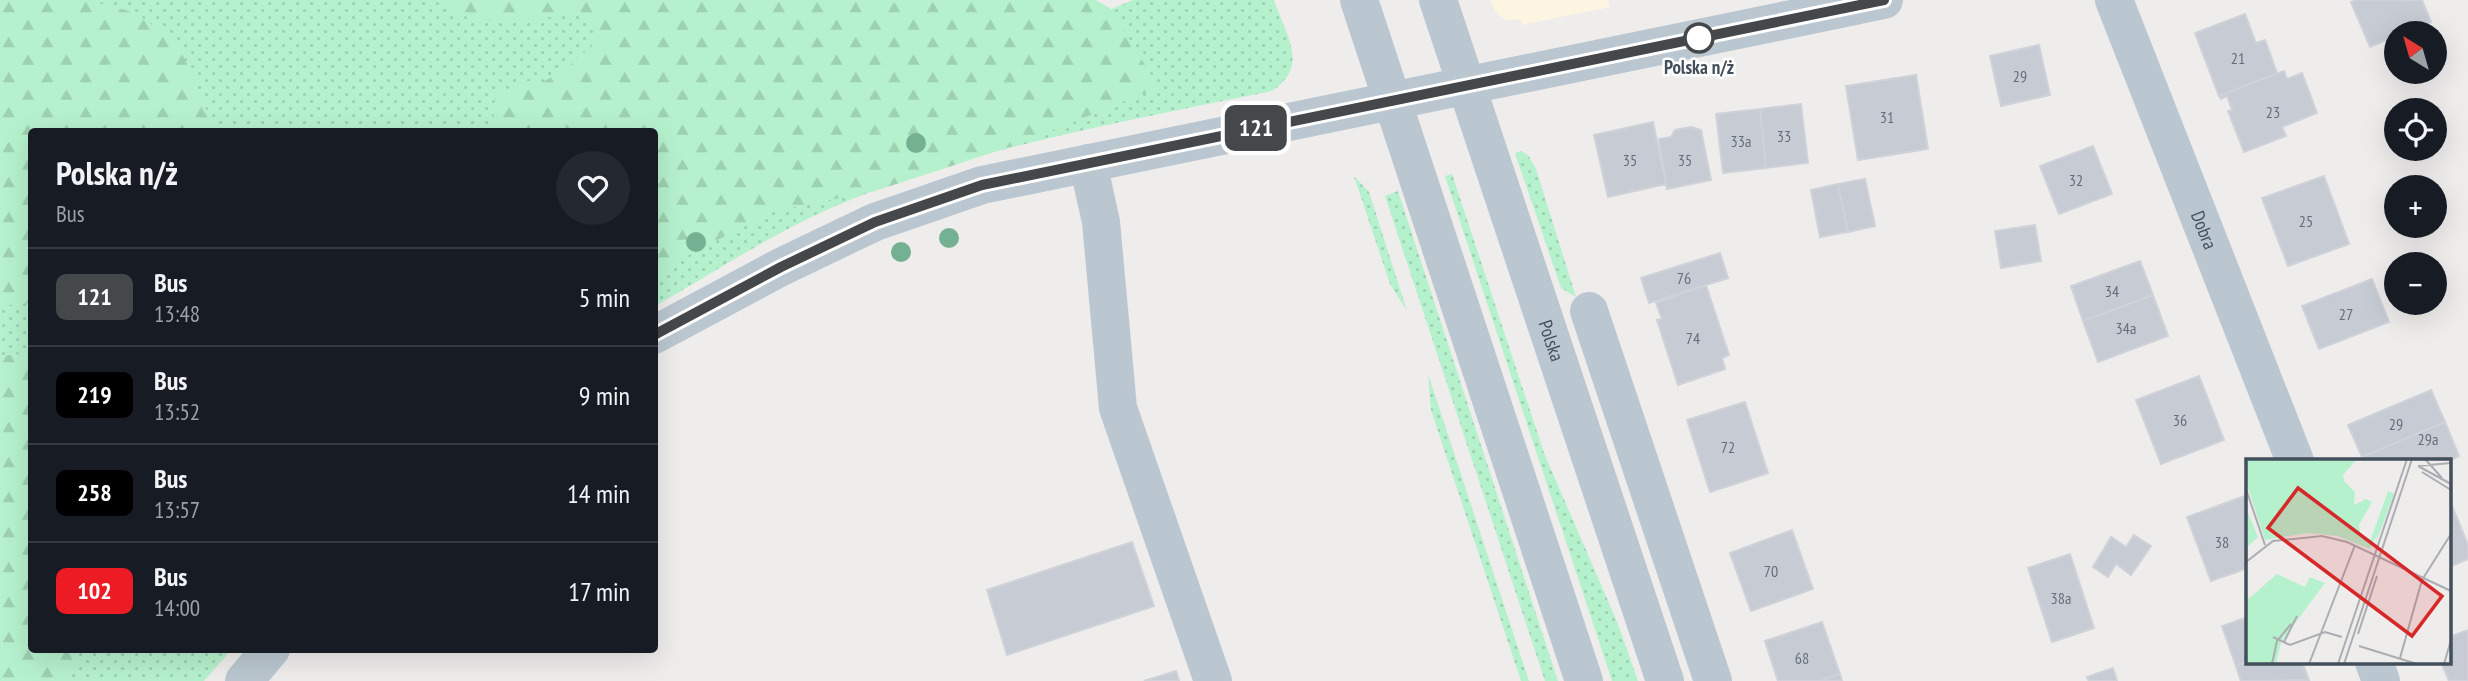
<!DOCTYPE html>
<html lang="en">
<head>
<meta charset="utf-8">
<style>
	:root { --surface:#171b24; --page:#242831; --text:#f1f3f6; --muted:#9ea1a6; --line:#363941 }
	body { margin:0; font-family:"PT Sans Narrow",sans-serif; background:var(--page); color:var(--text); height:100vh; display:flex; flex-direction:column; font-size:26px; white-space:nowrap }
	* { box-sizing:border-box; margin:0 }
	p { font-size:23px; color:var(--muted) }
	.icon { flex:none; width:38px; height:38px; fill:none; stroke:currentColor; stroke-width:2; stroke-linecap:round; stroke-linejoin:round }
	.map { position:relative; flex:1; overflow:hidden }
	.sheet { position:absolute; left:28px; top:128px; width:630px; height:525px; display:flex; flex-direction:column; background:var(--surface); border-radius:7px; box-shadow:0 7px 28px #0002 }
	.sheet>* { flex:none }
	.badge { padding:0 14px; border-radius:10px; font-size:24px; line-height:46px }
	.needle { width:46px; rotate:323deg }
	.controls { position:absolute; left:2384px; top:21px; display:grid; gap:14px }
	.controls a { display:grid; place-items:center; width:63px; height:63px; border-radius:50%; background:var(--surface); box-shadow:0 7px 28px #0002; font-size:35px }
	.map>.badge { position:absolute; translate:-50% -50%; box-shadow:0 0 0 4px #fff }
	.round { display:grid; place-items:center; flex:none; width:74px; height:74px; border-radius:37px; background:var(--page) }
	.overview { display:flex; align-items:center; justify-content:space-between; height:119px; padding:0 28px }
	h1 { font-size:33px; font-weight:800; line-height:52px }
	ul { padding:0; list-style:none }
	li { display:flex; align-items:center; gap:21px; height:98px; padding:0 28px; border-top:2px solid var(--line) }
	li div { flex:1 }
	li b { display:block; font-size:26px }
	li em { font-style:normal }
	li .badge { min-width:77px; font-weight:700; text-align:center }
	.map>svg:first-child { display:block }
	.commercial { fill:#fdf5e2 }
	.grass { fill:url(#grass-dots) }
	.forest { fill:url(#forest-firs) }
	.building { fill:#c7cbd3; stroke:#cfd2d8; stroke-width:2 }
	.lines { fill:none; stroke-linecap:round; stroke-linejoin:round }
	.minor { stroke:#bbc7d0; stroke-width:38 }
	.tree { fill:#74b192 }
	.line-casing { stroke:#fff; stroke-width:16 }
	.line { stroke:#45484a; stroke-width:10 }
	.stop-dot { fill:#fff; stroke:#45484a; stroke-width:3.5 }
	.labels { text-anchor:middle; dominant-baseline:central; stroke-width:5; stroke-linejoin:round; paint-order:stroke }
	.number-label { font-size:16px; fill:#646e79 }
	.stop-label { font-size:19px; font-weight:bold; fill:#434f5b; stroke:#fff }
	.street-label { font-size:19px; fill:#434f5b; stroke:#fff }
	.inset-road { fill:none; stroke:#aaadb2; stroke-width:2 }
	.view { fill:#d62828; fill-opacity:0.15; stroke:#d62828; stroke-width:3.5 }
	.inset-edge { fill:none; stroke:#434f5b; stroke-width:3.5 }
</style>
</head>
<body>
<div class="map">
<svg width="2468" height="681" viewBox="0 0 2468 681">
	<defs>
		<pattern id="grass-dots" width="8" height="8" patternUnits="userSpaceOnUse" patternTransform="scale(1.75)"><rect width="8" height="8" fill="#b6f1cd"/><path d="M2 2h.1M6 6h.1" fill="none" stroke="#9ed0b2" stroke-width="1.8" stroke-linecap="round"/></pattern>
		<pattern id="forest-firs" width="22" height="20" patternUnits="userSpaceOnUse" patternTransform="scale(1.75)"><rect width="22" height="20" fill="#b6f1cd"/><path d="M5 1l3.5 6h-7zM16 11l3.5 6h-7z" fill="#9ed0b2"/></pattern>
	</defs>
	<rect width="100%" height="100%" fill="#efecec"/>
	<path class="commercial" d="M1490,0H1608L1610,7L1522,25L1520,19L1507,20L1497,14Z"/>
	<path class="grass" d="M0,0H660L1005,54L1133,0H1274C1286,36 1310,66 1272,91C1123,122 972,147 831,208C770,235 713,273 655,306L654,131H32V649H232L204,681H0Z
		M1521,151L1528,155L1536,169L1576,297L1561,288L1515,153Z
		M1452,174L1544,453L1618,624L1638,681H1612L1445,176Z
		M1354,176L1369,192L1407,311L1390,284Z
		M1398,191L1558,681H1545L1385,196Z
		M1428,374L1529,681H1521L1431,410Z"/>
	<path class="forest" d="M4,0H87L136,13L179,45L215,131H32L31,303L0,306V1Z
		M434,0H1096L1111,9L1153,78L1154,89L1022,143L875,191L775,211L692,253L655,276L654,131H493L495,96L521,81H544L559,74L591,47L593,30L579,11C529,22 479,32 434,0Z
		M31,353L32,649H77L76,666L56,681H0V356Z"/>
	<path class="building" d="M2357,0H2422L2431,22L2396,33V36L2370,47L2351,2Z
		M2245,14L2256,43L2265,40L2277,73L2219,96L2195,33Z
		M2039,45L2050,95L2001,106L1990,56Z
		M2284,71L2287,79L2302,73L2317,113L2282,127L2286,136L2244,152L2228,111L2232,110L2227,96L2221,99L2219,96Z
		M1916,75L1928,149L1858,160L1846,86Z
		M1801,104L1808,163L1766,168L1760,109Z
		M1760,109L1766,168L1723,173L1716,114Z
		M1653,122L1666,184L1608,197L1594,135Z
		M1691,127L1701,130L1711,180L1667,189L1659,139L1671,137L1675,130Z
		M2093,146L2112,194L2059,214L2040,166Z
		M2324,176L2349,244L2288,266L2262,198Z
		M1865,179L1875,226L1848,232L1838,184Z
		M1838,184L1848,232L1820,237L1811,190Z
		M2035,225L2041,261L2001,268L1995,231Z
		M1720,253L1728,278L1649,303L1641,278Z
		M2140,261L2153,295L2083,321L2071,286Z
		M2372,279L2389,322L2319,349L2302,306Z
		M1706,285L1729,355L1722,358L1725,369L1678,385L1657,320L1662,319L1656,303Z
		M2153,295L2168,336L2098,362L2083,321Z
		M2199,376L2224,440L2161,464L2136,400Z
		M2431,390L2445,422L2362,457L2348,425Z
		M1745,402L1768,473L1710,492L1687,420Z
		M2445,422L2459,456L2449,461H2363L2362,457Z
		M2245,496L2248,568L2211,581L2187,517Z
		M2449,498L2468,545V559L2449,567Z
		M1792,530L1813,589L1751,611L1730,553Z
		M2134,535L2151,546L2131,575L2116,564L2108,577L2093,567L2111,537L2126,547Z
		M1132,542L1154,606L1007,655L987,590Z
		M2070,554L2094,628L2052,642L2028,568Z
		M2248,617V661L2236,666L2222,626Z
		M1822,622L1840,674L1819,681H1778L1765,641Z
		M2468,630V681H2449L2441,662H2449V637Z
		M2248,661L2302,662L2309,680L2241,681L2236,666Z
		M2113,668L2117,681H2089L2087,677Z
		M1176,671L1179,681H1144Z
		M1840,674L1842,681H1819Z"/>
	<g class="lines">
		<g class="minor">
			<path d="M1359,0L1584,681"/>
			<path id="s1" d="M1438,0L1665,681"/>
			<path id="s2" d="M2114,0L2295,461"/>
			<path d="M1088,163L1101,222L1118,408L1213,681"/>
			<path d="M1589,311L1713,681"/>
			<path d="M654,335L781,267L875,222L982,185L1884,0"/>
			<path d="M2374,662L2381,681"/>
			<path d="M244,681L271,649"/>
		</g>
	</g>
	<g class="tree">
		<circle cx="916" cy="143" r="10"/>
		<circle cx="949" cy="238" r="10"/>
		<circle cx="696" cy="242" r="10"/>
		<circle cx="901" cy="252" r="10"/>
	</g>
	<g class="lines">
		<defs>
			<path id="line" d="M654,335L781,267L875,222L982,185L1884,0"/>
		</defs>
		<use href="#line" class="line-casing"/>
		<use href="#line" class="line"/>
	</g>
	<circle class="stop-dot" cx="1699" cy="38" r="14"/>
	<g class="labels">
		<g class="number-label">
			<text x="2238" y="58">21</text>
			<text x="2020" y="76">29</text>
			<text x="2273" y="112">23</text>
			<text x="1887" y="117">31</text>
			<text x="1784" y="136">33</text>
			<text x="1741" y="141">33a</text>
			<text x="1630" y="160">35</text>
			<text x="1685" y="160">35</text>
			<text x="2076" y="180">32</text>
			<text x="2306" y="221">25</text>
			<text x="1684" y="278">76</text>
			<text x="2112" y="291">34</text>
			<text x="2346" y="314">27</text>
			<text x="2126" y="328">34a</text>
			<text x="1693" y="338">74</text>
			<text x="2180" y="420">36</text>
			<text x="2396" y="424">29</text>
			<text x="2428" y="439">29a</text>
			<text x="1728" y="447">72</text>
			<text x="2222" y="542">38</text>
			<text x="1771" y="571">70</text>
			<text x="2061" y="598">38a</text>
			<text x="1802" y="658">68</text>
		</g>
		<g class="stop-label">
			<text x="1699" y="67">Polska n/ż</text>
		</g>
		<g class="street-label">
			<text stroke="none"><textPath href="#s2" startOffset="247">Dobra</textPath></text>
			<text stroke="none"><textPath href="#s1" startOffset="359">Polska</textPath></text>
		</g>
	</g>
	<g transform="translate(2246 459)">
		<rect width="205" height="205" fill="#efecec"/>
		<path d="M0,0H111L97,16L109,76L125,80L142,32L148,35L129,86L132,74L124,90L92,77L62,74L19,81L0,23Z" fill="#b6f1cd"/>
		<path d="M20,5L34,32L51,29L60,36L57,56L10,27L12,15ZM80,14L92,16L109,33L108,46L120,40L126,43L113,66L116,85L74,71L73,60L86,56L78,49L79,36L72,25ZM9,32L45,55L46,58L28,71L18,69ZM0,49L12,78L0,89Z" fill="#b6f1cd"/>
		<path d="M31,115L59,128L64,118L79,124L35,183L30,205H0V142Z" fill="#b6f1cd"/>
		<path class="inset-road" d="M179,0L196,19M172,7L205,25M172,7L205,4M176,13L205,31M0,30L19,86M0,103L27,82L76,77L101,83L205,132M112,175L131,117M27,178L44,186L79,173L96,178M38,183L51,157M113,187L171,205M154,199L176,121L205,75M26,205L31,182L45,165M63,205L109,86M92,205L161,0M98,205L166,0M198,205L205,181"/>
		<path class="view" d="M52,29L196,137L166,177L22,69Z"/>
		<rect width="205" height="205" class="inset-edge"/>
	</g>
</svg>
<div class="controls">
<a><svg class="needle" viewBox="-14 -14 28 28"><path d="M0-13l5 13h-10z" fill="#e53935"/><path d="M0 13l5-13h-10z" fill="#9ea1a6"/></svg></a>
<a><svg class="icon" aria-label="locate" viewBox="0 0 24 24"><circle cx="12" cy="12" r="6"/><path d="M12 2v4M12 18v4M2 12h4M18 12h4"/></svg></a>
<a>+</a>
<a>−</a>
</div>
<b class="badge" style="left:1256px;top:128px;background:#45484a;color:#fff">121</b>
<section class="sheet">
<div class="overview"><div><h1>Polska n/ż</h1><p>Bus</p></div><a class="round"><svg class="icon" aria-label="heart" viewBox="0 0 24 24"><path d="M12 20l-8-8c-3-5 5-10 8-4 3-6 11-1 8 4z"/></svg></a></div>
<ul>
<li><span class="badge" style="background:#45484a;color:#fff">121</span><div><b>Bus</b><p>13:48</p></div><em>5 min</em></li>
<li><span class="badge" style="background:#000;color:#fff">219</span><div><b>Bus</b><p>13:52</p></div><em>9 min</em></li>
<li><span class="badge" style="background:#000;color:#fff">258</span><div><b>Bus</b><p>13:57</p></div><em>14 min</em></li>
<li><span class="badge" style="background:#ed1c24;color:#fff">102</span><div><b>Bus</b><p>14:00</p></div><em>17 min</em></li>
</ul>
</section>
</div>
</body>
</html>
